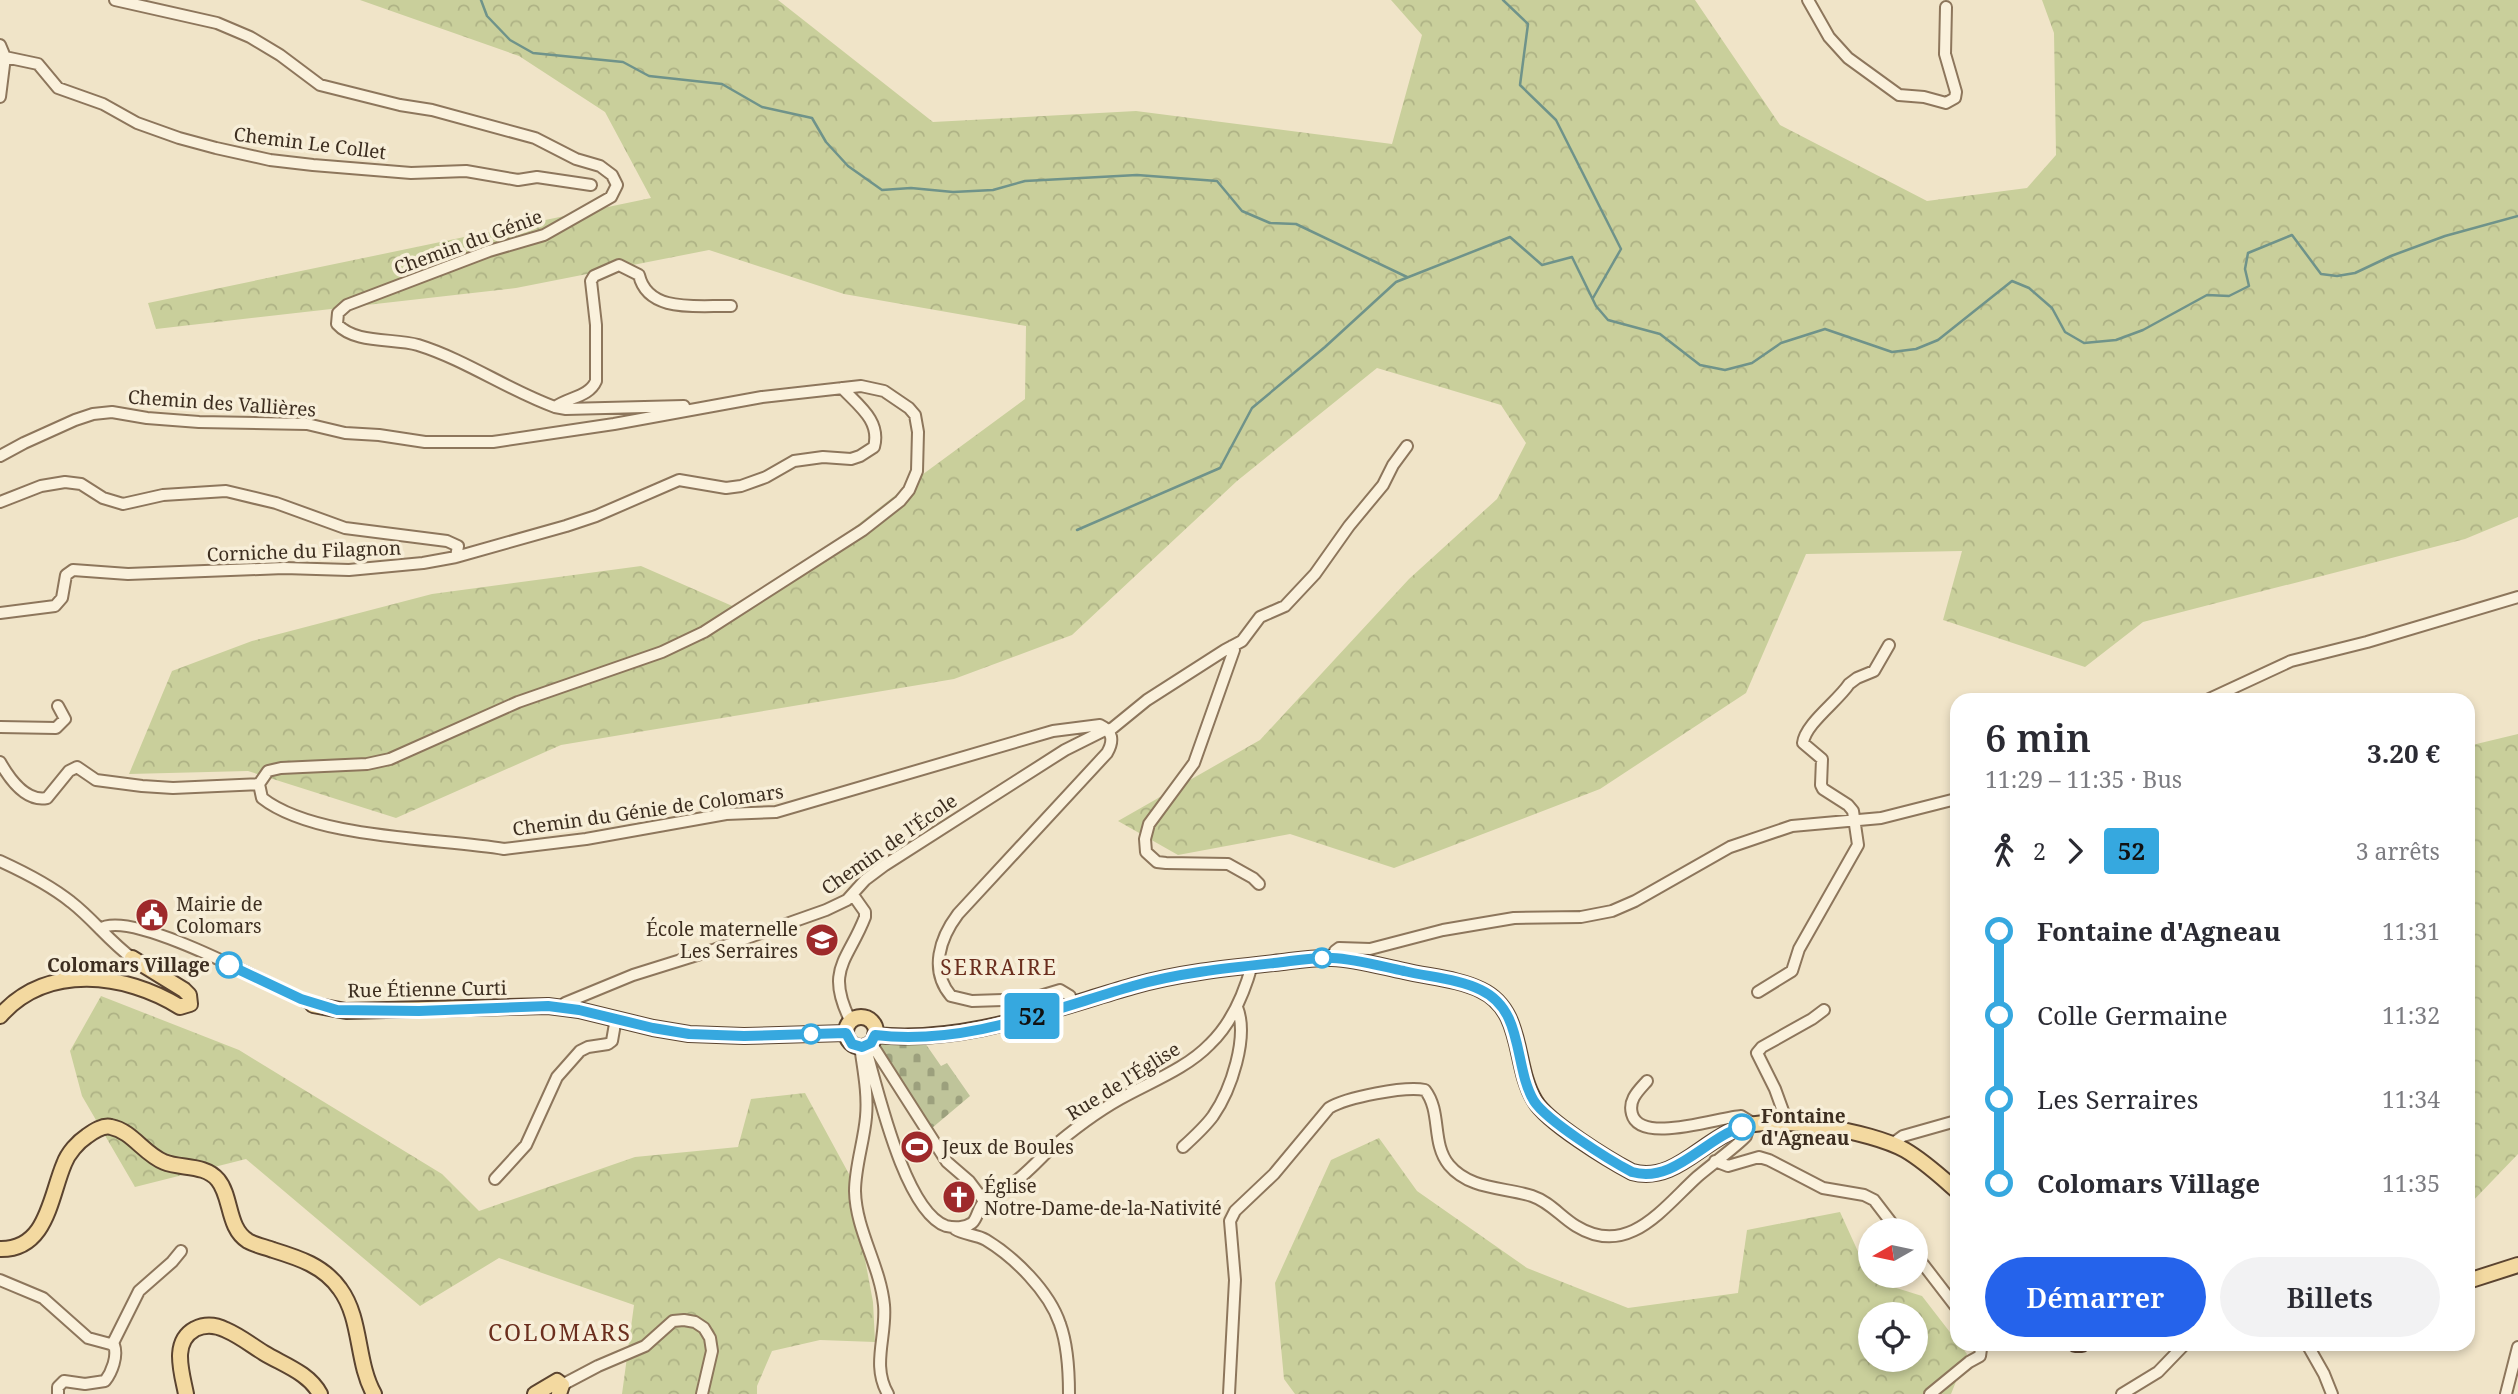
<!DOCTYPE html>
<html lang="fr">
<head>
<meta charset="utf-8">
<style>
	:root { --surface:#fff; --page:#f2f2f3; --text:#2b2b33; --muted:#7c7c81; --accent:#2563eb }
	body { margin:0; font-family:"Noto Serif",serif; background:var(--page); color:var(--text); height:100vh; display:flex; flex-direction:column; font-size:26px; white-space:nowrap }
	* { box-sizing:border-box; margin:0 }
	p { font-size:23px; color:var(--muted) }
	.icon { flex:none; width:38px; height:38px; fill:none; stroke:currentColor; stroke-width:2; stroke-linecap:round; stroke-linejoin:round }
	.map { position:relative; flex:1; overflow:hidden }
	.sheet { position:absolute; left:1950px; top:693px; width:525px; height:658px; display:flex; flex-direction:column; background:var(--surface); border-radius:21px; box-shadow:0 4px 10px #0003 }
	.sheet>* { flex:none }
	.badge { padding:0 14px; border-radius:5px; font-size:24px; line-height:46px }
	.needle { width:46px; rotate:261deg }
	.controls { position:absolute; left:1858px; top:1218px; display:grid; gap:14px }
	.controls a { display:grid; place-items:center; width:70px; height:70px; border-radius:50%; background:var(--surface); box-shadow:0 4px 10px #0003; font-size:35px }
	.map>.badge { position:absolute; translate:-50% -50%; box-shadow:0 0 0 4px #fff }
	.legs { display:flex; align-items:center; gap:10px; height:77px; padding:0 35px; font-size:23px }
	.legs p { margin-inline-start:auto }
	.summary { display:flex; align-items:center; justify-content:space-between; height:119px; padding:0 35px }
	h1 { font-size:38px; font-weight:600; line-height:52px }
	.action { display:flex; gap:14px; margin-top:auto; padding:14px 35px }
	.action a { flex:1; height:80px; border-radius:42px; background:var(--accent); color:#fff; font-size:28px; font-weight:600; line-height:80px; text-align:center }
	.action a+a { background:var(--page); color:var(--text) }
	ul { padding:0 35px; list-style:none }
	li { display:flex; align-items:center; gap:24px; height:84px; font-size:26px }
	li i { display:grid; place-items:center; width:10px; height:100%; margin:0 9px; background:currentColor }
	li i::after { content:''; width:18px; height:18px; margin:-9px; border:5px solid; border-radius:50%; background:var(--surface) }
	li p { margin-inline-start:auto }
	li:first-child i { background:linear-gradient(#0000 50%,currentColor 0) }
	li:last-child i { background:linear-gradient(currentColor 50%,#0000 0) }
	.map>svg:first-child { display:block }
	.forest { fill:url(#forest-crowns); fill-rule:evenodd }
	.cemetery { fill:url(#cemetery-stones) }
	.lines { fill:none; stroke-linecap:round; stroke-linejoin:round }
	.stream { stroke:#6f938a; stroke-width:2.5 }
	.minor-casing { stroke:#8d765c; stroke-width:14 }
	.major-casing { stroke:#5b4430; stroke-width:18 }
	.minor { stroke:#faf1dc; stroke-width:10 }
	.major { stroke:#f3d9a0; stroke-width:14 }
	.line-1-casing { stroke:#fff; stroke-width:16 }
	.line-1 { stroke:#36a8df; stroke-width:10 }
	.stop-1-dot { fill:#fff; stroke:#36a8df; stroke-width:3.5 }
	.labels { text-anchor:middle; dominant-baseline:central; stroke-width:7; stroke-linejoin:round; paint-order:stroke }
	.street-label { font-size:19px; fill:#3d2e20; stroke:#f7eed8 }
	.poi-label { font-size:19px; fill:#3d2e20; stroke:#f7eed8; text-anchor:start }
	.stop-label { font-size:19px; font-weight:bold; fill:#3d2e20; stroke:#f7eed8; text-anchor:end }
	.neighbourhood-label { font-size:21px; letter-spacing:2px; fill:#6b2e1e; stroke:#f7eed8 }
	.quarter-label { font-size:23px; letter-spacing:2px; fill:#6b2e1e; stroke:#f7eed8 }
</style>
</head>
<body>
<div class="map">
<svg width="2518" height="1394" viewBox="0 0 2518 1394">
	<defs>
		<pattern id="forest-crowns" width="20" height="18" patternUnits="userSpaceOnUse" patternTransform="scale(1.75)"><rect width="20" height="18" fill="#c9cf9b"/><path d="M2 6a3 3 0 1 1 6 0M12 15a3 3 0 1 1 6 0" fill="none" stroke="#aeb285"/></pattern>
		<pattern id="cemetery-stones" width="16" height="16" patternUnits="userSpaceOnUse" patternTransform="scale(1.75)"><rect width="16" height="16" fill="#bfc49a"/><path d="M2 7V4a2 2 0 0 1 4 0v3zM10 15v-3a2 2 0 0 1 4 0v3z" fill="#9ca07d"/></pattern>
	</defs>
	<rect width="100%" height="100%" fill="#f0e4c8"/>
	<path class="forest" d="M360,0H778L933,122L1136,111L1392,144L1422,35L1391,0H1695L1780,125L1927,201L2027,188L2056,155L2054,33L2042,0H2518V517L2465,539L2143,622L2085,667L1943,620L1962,551L1806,554L1746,693L1600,789L1394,868L1290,834L1178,855L1118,821L1260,740L1409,579L1497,499L1526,443L1501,405L1377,368L1237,481L1072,635L954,679L561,745L396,818L248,771L129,774L172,671L252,641L432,594L641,566L746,612L911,483L1025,399L1026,326L844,294L709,250L516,288L156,329L148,303L651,198L605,112L519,56Z
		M2518,734V1154L2468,1206V746Z
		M101,996L239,1050L442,1174L479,1211L635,1157L738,1147L751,1099L805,1093L849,1174L873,1302L875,1342L820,1340L772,1351L757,1386V1394H622L634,1305L499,1258L420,1306L246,1159L135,1187L82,1096L70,1051Z
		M1379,1138L1417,1191L1527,1268L1628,1308L1738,1293L1747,1230L1840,1212L1871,1280L1922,1296L1956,1340V1344H1959L1967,1354L1951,1394H1295L1284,1379L1275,1283L1331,1160ZM1871,1314H1916V1360H1871Z"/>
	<path class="cemetery" d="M925,1043L941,1066L947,1063L970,1096L932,1128L879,1046L880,1044Z"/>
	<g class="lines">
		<path class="stream" d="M481,0L487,16L510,40L533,53L623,62L649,76L722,84L762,107L812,118L826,142L848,166L882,190L911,188L953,192L993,190L1025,181L1137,175L1217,181L1242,211L1270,223L1296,224L1407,277
			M1503,0L1528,24L1520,85L1556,120L1621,249L1593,298
			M1077,530L1220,468L1252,408L1325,347L1396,282L1510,237L1542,265L1572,257L1596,306L1608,320L1660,334L1700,365L1725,370L1752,363L1781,343L1825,329L1892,352L1916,349L1938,340L2012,281L2029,288L2052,308L2065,332L2084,343L2116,340L2143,330L2207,295L2229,296L2249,286L2245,269L2248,253L2292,235L2321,274L2337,276L2355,273L2391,256L2445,236L2518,216"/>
		<defs>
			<path id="minor" d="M115,0L217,23L250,37L280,55L320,85L400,105L432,110L535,138L576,159L600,166L612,175L617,185L611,197L544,235L489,251L347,305L338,313L337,324C355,344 393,338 418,345C466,360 508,390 555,407L566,409L684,406
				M1808,0L1829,37L1848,58L1899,95L1924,97L1946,103L1955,98L1956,92L1945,54L1946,7
				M0,45L5,57L0,97
				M5,57L38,64L58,88L103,104L137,123L179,138L216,148L270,160L313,165L411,173L466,171L518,180L537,177L591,185
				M555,407C569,397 589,397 596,381V325L591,281L594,276L619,265L639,275C648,314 699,305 731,306
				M0,456L24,443L75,420L93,414L112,412L147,418L199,422L307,424L345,433L379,435L425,442H493L614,424L762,397L861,386L884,391L909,408L915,415L918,432L917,471L909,490L900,501L863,530L704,632L662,652L518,702L390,759L367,764L281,768L268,771L259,784L262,798C314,839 437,838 504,849L586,839L726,814L776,812L1053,731L1100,725C1113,731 1114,741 1107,753L958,914C940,938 929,970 951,996L972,1001L1030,999L1060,990L1070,996L1072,1005
				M0,502L41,486L65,482L81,484L103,498L123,504L163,495L226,491L276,503L345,528L447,541L458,546L456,557
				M0,613L55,606L62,598L66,575L73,570L128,574L284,568L349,570L423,563L456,557L566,526L596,516L679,480L726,488L741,486L766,477L794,461L823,457L851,459L860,456L874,447C881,421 859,406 842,388
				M1232,646L1234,650L1194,763L1149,824L1145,839L1146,852L1157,862L1166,863L1228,864L1253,878L1259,884
				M2207,700L2291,661L2367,642L2518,597
				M0,727L56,728L65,719L58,706
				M1109,731L1147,700L1225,650L1242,641L1260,617L1285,606L1315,574L1349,526L1383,485L1393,465L1407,446
				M0,762C9,778 26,802 47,798L69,771L77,767L96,780L142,786L173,788L259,784
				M0,861C24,872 50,885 71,902C93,919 109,941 132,958
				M100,929C131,907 277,989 313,1005
				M1333,958L1335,951L1339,948L1370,949L1443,930L1514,918L1581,917L1612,911L1635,901L1730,847L1792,826L1881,818L1956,799
				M1758,992L1792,971L1799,949L1858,845L1853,811L1848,805L1823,789L1821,785L1822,759L1803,743C1805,724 1838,701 1849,684L1857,678L1874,671L1889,645
				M563,1008L565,1003L633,975L713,950L826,910L847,900L865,880L885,865L1065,750L1107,729
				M850,1020C825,969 848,961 865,917V912L853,895
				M871,1043L947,1162L969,1181L984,1201
				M865,1046C877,1086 904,1211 946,1226C954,1228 965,1228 972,1223C978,1218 978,1206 985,1201C993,1194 1003,1190 1012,1184C1025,1175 1036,1163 1047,1152C1069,1133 1095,1113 1120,1099C1150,1082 1186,1069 1210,1044C1232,1023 1244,994 1252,965
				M861,1053C864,1074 868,1095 866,1117C864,1141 855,1167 855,1191C856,1231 880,1265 884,1305C887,1336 871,1365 888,1394
				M1647,1081C1638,1091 1628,1100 1632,1114C1640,1145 1720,1117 1741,1116L1754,1124
				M1787,1122L1775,1089L1757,1053L1762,1047L1812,1019L1824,1010
				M1892,1144L1903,1136L1956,1121
				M1183,1147C1194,1137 1205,1127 1213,1116C1231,1090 1249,1037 1237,1007
				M1715,1161L1728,1166L1759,1157L1769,1160L1823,1188L1864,1195L1874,1200L1897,1230
				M495,1179L526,1145L557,1077L580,1051L588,1047L608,1044L612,1041L616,1018
				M955,1229C964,1235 976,1234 986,1240C1014,1257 1049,1291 1060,1324C1068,1346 1069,1371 1069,1394
				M1916,1255L1956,1307
				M0,1280L43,1298L88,1338L114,1345C118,1356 112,1372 105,1381L85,1384L64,1381L58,1387V1394
				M2307,1344L2324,1374L2332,1394
				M112,1345L139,1291L172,1262L181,1251
				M562,1385L598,1366L645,1346L673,1321L684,1320L695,1322L704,1328L710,1338L712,1351L702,1394
				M1229,1394L1235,1280L1230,1221L1235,1211L1274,1174L1329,1108C1347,1097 1405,1086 1425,1090C1442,1112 1431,1143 1449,1165C1470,1190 1504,1187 1532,1196C1550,1202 1561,1217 1576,1226C1628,1258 1662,1209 1697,1177C1706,1169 1742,1142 1746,1136C1748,1131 1747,1131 1746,1126
				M1930,1394L1969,1362L1980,1356L1981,1349L1979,1344
				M2122,1394L2158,1372L2185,1344
				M2506,1394L2518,1347"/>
			<path id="major" d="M313,1005L346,1011L548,1006L579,1010L653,1028L689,1034L744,1036L846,1033
				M0,1016C47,963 125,973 180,1007L190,1004L189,995L184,990L132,958
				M846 1032a15 15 0 1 1 30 0a15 15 0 1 1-30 0Z
				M875,1035C965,1044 1049,1010 1133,986C1178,973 1227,968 1274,963C1293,961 1313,957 1332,958C1356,959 1380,966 1404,971C1429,977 1459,979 1481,990C1525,1011 1513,1066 1535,1101C1547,1122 1609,1160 1632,1172C1673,1184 1702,1141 1738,1128C1775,1114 1871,1131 1905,1150C1924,1161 1940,1176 1956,1190
				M0,1249C47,1250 50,1197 64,1164C68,1153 78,1142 87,1136C94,1131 103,1125 111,1127C132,1131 144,1154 164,1162C181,1169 205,1164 218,1180C232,1197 227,1228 248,1241C255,1245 265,1247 273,1250C299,1258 324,1266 340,1289C362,1319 356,1362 374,1394
				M2468,1281L2518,1265
				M2075,1344H2082
				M186,1394C182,1373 171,1342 195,1329C205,1324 216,1325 226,1330C240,1336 251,1345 264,1353C284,1365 309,1373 320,1394
				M535,1394L557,1381L562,1385L559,1394"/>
		</defs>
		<use href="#minor" class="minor-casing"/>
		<use href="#major" class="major-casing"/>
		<use href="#minor" class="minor"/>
		<use href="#major" class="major"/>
	</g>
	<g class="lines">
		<defs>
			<path id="line-1" d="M229,965L301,999L337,1010L419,1011L548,1006L579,1010L653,1028L689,1034L744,1036L846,1033L852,1044L862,1047L871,1043L875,1035C964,1046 1050,1010 1133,986C1178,973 1227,968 1274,963C1293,961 1313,957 1332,958C1356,959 1380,966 1404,971C1429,977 1459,979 1481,990C1525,1011 1513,1066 1534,1101C1547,1121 1609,1160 1632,1172C1674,1184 1705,1138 1742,1127"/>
		</defs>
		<use href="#line-1" class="line-1-casing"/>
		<use href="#line-1" class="line-1"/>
	</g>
	<defs>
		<symbol id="civic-disc" viewBox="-11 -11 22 22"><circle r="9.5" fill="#9e2a2b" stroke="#f7eed8"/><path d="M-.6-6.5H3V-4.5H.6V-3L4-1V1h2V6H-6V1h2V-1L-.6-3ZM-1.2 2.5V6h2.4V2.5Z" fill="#fff"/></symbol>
		<symbol id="school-disc" viewBox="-11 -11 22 22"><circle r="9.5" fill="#9e2a2b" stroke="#f7eed8"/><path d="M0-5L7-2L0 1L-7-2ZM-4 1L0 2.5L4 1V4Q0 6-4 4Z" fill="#fff"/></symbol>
		<symbol id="stadium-disc" viewBox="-11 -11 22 22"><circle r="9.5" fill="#9e2a2b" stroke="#f7eed8"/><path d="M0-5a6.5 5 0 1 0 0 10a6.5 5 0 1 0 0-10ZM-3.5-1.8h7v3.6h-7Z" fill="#fff"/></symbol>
		<symbol id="church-disc" viewBox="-11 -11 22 22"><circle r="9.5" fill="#9e2a2b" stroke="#f7eed8"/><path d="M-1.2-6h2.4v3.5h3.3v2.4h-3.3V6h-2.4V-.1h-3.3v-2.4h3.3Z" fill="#fff"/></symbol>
	</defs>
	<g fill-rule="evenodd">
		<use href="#civic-disc" x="133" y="896" width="38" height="38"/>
		<use href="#school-disc" x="803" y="921" width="38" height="38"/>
		<use href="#stadium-disc" x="898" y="1128" width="38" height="38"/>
		<use href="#church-disc" x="940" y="1178" width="38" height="38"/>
	</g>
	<g class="stop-1-dot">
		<circle cx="1322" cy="958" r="9"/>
		<circle cx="229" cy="965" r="12"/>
		<circle cx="811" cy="1034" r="9"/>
		<circle cx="1742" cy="1127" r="12"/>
	</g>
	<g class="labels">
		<g class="street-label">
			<text transform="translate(310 143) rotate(7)">Chemin Le Collet</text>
			<text transform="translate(468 242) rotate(-20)">Chemin du Génie</text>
			<text transform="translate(222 403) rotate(4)">Chemin des Vallières</text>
			<text transform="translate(304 551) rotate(-2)">Corniche du Filagnon</text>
			<text transform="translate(648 810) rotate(-8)">Chemin du Génie de Colomars</text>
			<text transform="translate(889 844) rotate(-35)">Chemin de l'École</text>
			<text transform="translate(427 989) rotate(-1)">Rue Étienne Curti</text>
			<text transform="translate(1123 1081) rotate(-32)">Rue de l'Église</text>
		</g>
		<g class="poi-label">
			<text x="176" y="904">Mairie de<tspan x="176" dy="22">Colomars</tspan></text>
			<text x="798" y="929" text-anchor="end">École maternelle<tspan x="798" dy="22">Les Serraires</tspan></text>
			<text x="942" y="1147">Jeux de Boules</text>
			<text x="984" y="1186">Église<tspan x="984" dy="22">Notre-Dame-de-la-Nativité</tspan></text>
		</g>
		<g class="stop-label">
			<text x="210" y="965">Colomars Village</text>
			<text x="1761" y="1116" text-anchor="start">Fontaine<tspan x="1761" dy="22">d'Agneau</tspan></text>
		</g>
		<g class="neighbourhood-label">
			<text x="999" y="967">SERRAIRE</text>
		</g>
		<g class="quarter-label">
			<text x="560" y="1332">COLOMARS</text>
		</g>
	</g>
</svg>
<div class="controls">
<a><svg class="needle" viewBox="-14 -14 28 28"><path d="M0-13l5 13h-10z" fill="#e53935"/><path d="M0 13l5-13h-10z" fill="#7c7c81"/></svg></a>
<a><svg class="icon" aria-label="locate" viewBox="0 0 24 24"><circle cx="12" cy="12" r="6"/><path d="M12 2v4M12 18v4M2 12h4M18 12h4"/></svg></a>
</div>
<b class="badge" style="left:1032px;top:1016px;background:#36a8df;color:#111">52</b>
<section class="sheet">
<div class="summary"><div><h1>6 min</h1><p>11:29 – 11:35 · Bus</p></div><b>3.20 €</b></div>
<div class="legs"><svg class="icon" aria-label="walk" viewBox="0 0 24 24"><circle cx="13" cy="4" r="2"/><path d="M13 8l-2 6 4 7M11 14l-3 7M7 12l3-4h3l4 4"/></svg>2<svg class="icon" aria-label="forward" viewBox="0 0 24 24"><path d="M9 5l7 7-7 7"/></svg><b class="badge" style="background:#36a8df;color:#111">52</b><p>3 arrêts</p></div>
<ul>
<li><i style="color:#36a8df"></i><b>Fontaine d'Agneau</b><p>11:31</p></li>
<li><i style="color:#36a8df"></i><span>Colle Germaine</span><p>11:32</p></li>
<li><i style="color:#36a8df"></i><span>Les Serraires</span><p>11:34</p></li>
<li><i style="color:#36a8df"></i><b>Colomars Village</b><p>11:35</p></li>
</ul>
<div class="action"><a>Démarrer</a><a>Billets</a></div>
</section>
</div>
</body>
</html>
